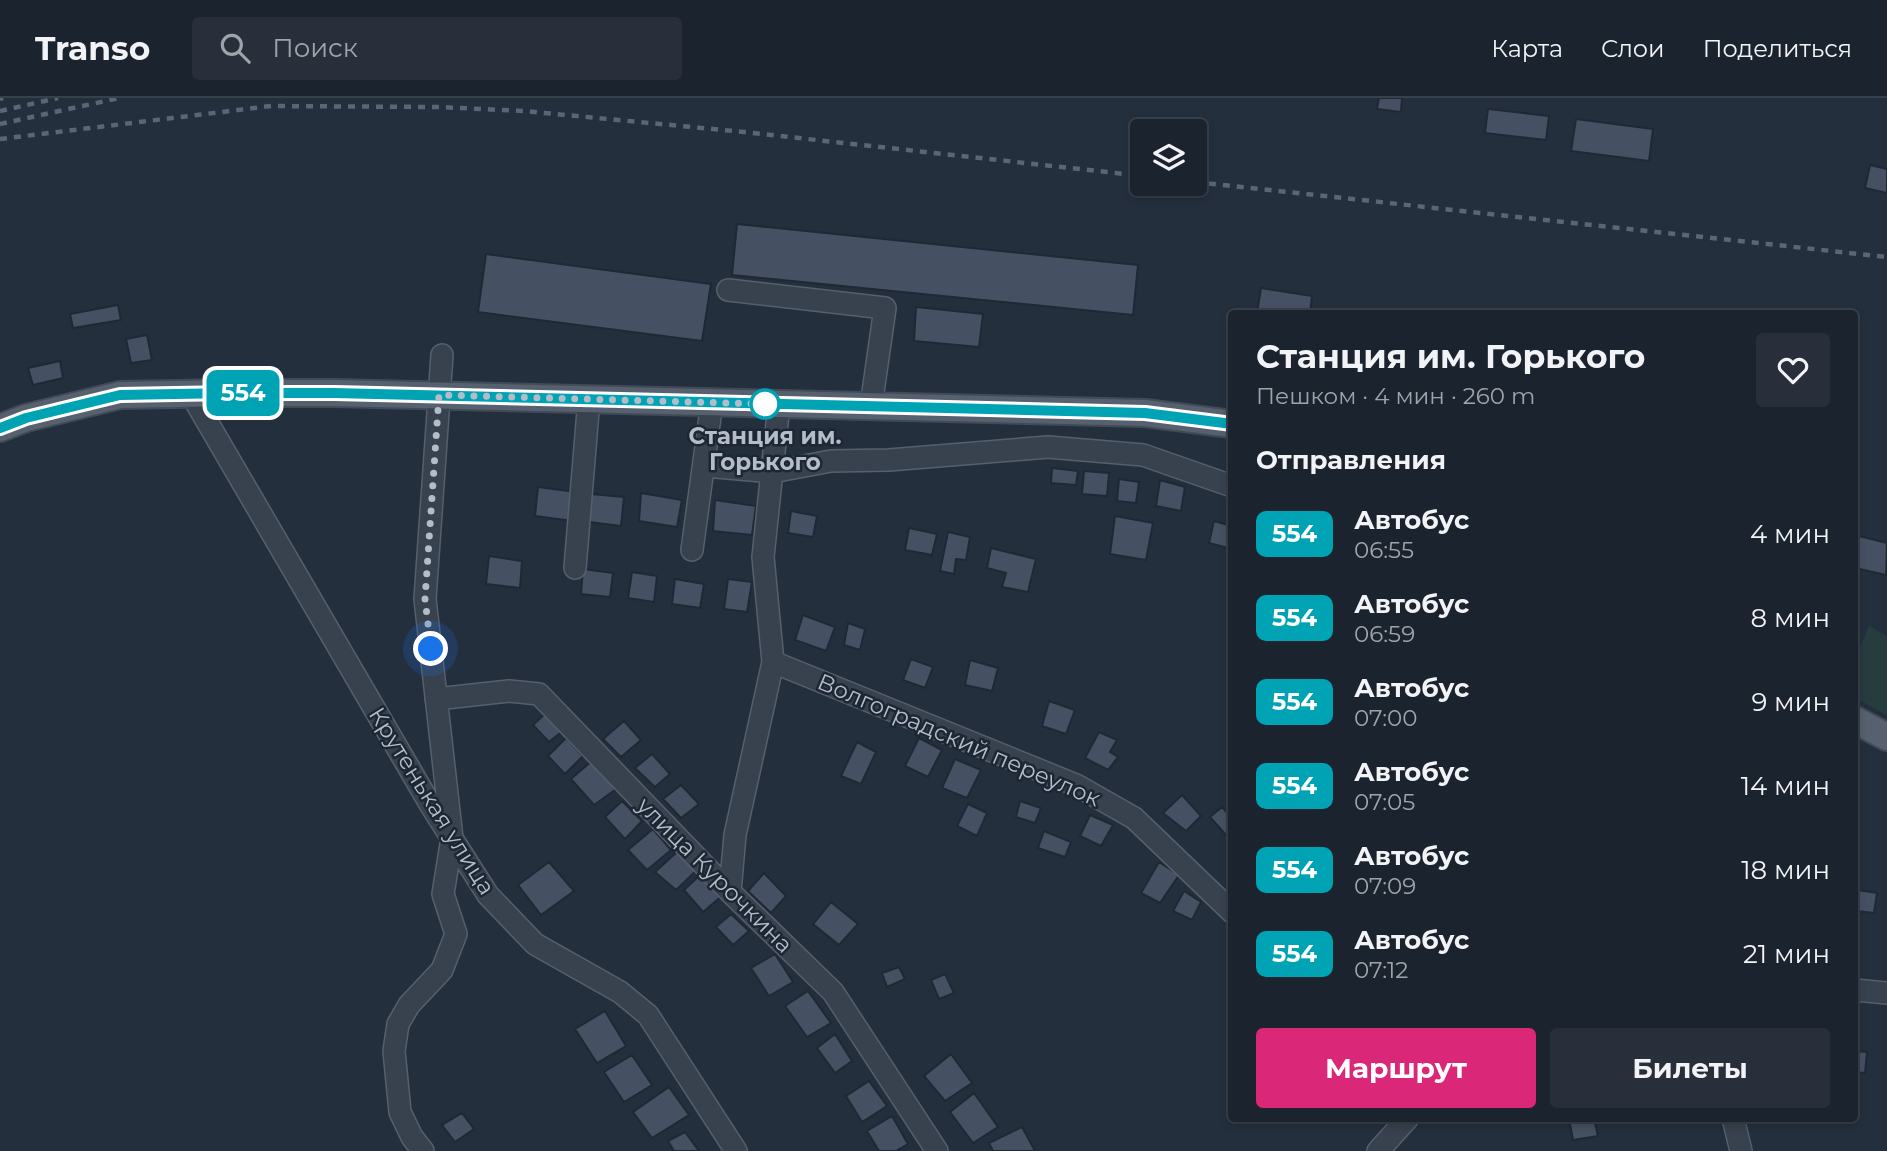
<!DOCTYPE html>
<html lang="ru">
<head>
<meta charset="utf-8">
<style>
	:root { --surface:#1b232e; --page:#282f3a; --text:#f1f3f6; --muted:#a0a4aa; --line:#39404a; --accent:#db2777 }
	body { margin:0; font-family:Montserrat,sans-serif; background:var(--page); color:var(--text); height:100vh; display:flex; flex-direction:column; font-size:26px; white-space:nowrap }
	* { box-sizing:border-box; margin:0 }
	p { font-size:23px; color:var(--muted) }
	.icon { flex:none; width:38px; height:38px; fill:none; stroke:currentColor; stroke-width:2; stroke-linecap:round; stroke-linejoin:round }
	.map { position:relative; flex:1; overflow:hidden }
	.panel { position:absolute; left:1228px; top:212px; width:630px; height:812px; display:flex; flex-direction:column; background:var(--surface); border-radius:7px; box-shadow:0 4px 10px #0003,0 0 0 2px var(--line) }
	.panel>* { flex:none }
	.badge { padding:0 14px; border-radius:10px; font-size:24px; line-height:46px }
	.controls { position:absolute; left:1130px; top:21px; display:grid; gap:14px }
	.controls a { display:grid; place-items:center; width:77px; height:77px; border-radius:7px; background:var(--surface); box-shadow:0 4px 10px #0003,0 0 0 2px var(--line); font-size:35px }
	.you { position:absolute; width:35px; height:35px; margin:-18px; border:5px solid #fff; border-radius:50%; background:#1a73e8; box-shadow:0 0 0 10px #1a73e833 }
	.map>.badge { position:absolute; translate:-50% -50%; box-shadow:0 0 0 4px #fff }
	h2 { padding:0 28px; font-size:26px; line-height:63px }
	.round { display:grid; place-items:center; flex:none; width:74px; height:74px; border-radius:7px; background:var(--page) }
	.head { display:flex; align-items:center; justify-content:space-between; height:119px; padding:0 28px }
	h1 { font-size:33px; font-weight:700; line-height:52px }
	.primary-button { display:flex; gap:14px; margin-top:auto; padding:14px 28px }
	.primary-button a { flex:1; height:80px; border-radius:7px; background:var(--accent); color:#fff; font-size:28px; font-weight:700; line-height:80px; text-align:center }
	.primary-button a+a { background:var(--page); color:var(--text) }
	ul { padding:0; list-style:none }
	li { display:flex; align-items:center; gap:21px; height:84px; padding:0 28px }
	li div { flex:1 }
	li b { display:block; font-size:26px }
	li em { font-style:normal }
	li .badge { min-width:77px; font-weight:700; text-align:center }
	header { display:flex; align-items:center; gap:42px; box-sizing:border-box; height:98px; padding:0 35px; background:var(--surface); border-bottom:2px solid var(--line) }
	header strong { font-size:33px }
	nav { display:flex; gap:38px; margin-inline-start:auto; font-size:24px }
	.search { width:490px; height:63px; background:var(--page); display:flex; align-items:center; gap:18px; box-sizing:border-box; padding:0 24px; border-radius:7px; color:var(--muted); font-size:26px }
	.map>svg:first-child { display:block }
	.green { fill:#263c3f }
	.building { fill:#455162; stroke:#1f2835; stroke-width:2 }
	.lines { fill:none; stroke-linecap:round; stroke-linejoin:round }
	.minor-casing { stroke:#565f6c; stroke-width:24 }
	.major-casing { stroke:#414a57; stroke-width:30 }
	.minor { stroke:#38414e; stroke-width:21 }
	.major { stroke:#56606e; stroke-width:26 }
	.rail { stroke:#5a6575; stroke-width:4.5; stroke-dasharray:7 7; stroke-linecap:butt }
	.line-casing { stroke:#fff; stroke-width:16 }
	.line { stroke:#00a3b4; stroke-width:10 }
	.walk { stroke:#b4bcc9; stroke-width:7; stroke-dasharray:0 12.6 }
	.stop-dot { fill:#fff; stroke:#00a3b4; stroke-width:3.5 }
	.labels { text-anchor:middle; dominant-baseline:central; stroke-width:5; stroke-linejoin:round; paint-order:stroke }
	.stop-label { font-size:23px; font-weight:bold; fill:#b4bcc9; stroke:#1d2633 }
	.street-label { font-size:23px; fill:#b4bcc9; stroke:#1d2633 }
</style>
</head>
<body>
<header>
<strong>Transo</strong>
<div class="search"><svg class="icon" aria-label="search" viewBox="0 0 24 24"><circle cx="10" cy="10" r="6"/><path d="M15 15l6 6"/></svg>Поиск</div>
<nav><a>Карта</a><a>Слои</a><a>Поделиться</a></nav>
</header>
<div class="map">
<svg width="1887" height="1053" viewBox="0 0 1887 1053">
	<rect width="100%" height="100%" fill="#242f3e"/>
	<path class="green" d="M1869,528L1887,538V617L1855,600V560Z"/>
	<path class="building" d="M1379,0H1402L1401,14L1377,11Z
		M1488,11L1549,18L1546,42L1485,35Z
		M1576,21L1653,31L1649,63L1571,53Z
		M1870,67L1887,71V95L1865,90Z
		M737,126L1138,167L1133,217L732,177Z
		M486,156L711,186L702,243L478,214Z
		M1261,190L1312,198L1310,215H1257Z
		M118,207L121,222L73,230L70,216Z
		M916,209L983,216L979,249L914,243Z
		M147,237L152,262L131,265L126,241Z
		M60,263L63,280L33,287L28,270Z
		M1052,370L1078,373L1076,387L1051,385Z
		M1084,373L1109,375L1107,398L1082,396Z
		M1119,381L1139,384L1136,405L1117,403Z
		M1160,382L1185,389L1181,413L1156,408Z
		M538,389L576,394L573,423L535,418Z
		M641,395L682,402L677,429L639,423Z
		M591,396L624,399L621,428L589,424Z
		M715,402L756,408L752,437L713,433Z
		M791,413L817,418L813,439L788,435Z
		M1115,418L1153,425L1146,462L1110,456Z
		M1214,423L1232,428V451L1209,445Z
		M909,430L937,436L932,457L905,452Z
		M948,434L970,439L966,462L956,461L954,476L940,473Z
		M1855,437L1887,445L1886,477L1855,470Z
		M991,450L1036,461L1028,494L1002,489L1006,475L987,470Z
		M489,458L522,463L520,490L486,486Z
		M583,471L613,475L610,499L581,496Z
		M632,474L657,478L654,504L628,500Z
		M675,481L704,486L700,510L672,506Z
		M728,481L752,484L747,514L724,511Z
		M803,517L835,529L826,553L795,542Z
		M848,525L865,531L860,552L844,547Z
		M911,561L933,569L925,590L903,582Z
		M970,562L998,570L992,593L965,587Z
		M1049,603L1075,612L1066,636L1042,628Z
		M548,613L565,631L549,644L533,627Z
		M624,623L641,642L621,659L603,641Z
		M1099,634L1117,642L1110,654L1118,659L1108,672L1085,660Z
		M566,640L583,658L565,676L548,658Z
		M919,640L942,652L928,679L905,668Z
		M857,644L876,654L861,686L841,678Z
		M652,656L670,676L655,689L635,670Z
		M594,661L619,689L594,707L571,681Z
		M955,661L981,672L967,700L942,690Z
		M681,687L699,706L681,720L663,701Z
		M1182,697L1201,718L1186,733L1163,715Z
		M622,703L642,723L625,741L605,719Z
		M1020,703L1041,710L1035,725L1016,719Z
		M968,706L987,715L977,738L957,728Z
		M1222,709L1232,720V732L1226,737L1210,719Z
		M1090,717L1113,727L1101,748L1080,738Z
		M653,731L671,752L647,772L628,752Z
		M1044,733L1071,744L1065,759L1038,750Z
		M678,753L697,772L676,792L655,774Z
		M549,764L574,793L541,817L518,787Z
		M1159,764L1179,777L1160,805L1141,795Z
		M702,775L723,797L703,814L684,792Z
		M764,775L786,798L771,815L748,793Z
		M1858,792L1877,795L1874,815L1856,813Z
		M1184,793L1201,804L1192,822L1173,813Z
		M831,804L858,826L839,847L813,826Z
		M731,816L749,833L733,847L716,829Z
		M775,856L793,884L769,898L751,870Z
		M899,869L905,881L887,889L882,875Z
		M945,876L954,895L939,901L931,882Z
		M808,893L831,925L807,939L785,908Z
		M605,913L626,948L597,965L575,931Z
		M835,936L852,963L835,975L817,950Z
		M1855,953L1867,954L1865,975L1855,974Z
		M951,956L972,985L945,1003L924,978Z
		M632,957L652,987L624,1004L604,974Z
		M869,983L887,1008L862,1024L846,998Z
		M669,989L689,1017L652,1040L633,1014Z
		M974,995L998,1029L973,1045L950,1014Z
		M462,1015L474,1031L455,1044L442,1027Z
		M892,1018L908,1046L896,1053H879L867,1033Z
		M1569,1020H1594L1598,1038L1573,1042Z
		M1022,1029L1035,1053H993L989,1045Z
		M685,1034L699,1053H674L668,1043Z"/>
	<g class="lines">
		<defs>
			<path id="minor" d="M728,192L885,210L871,308
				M191,296L430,706L488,797L535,846L620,894L648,917L736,1053
				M705,368L772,374L831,363L889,362L1048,349L1143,357L1232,388
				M692,452L712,304
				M575,470L589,301
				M773,564L1076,687L1134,720L1232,814
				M436,601L509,593L539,596L730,794L833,894L937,1053
				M730,794L735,737L773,564L763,459L779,306
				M1855,892L1887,895
				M1733,1020L1741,1053
				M423,1053L412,1039L400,1014L394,953L398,926L409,907L442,872L456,836L443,796L452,740L425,501L442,257
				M1378,1053L1408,1020"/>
			<path id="major" d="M0,330L26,320L120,297L231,295H334L1145,315L1232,326
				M1855,622L1887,639"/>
		</defs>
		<use href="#minor" class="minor-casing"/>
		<use href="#major" class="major-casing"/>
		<use href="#minor" class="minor"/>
		<use href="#major" class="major"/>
		<path class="rail" d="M0,1L3,0
			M0,13L58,0
			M0,26L119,0
			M0,41L271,8L438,9L524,13L744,34L1143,78
			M1195,84L1887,159"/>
	</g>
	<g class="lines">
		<defs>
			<path id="line" d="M0,330L26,320L120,297L231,295H334L1145,315L1232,326"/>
		</defs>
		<use href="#line" class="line-casing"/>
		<use href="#line" class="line"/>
		<path class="walk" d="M431,551L425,501L439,297L765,306"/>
	</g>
	<circle class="stop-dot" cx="765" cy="306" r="14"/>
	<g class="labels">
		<g class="stop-label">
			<text x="765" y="338">Станция им.<tspan x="765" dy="26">Горького</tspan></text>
		</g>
		<g class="street-label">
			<text transform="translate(959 642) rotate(23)">Волгоградский переулок</text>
			<text transform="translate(432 703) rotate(58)">Крутенькая улица</text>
			<text transform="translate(715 777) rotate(45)">улица Курочкина</text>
		</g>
	</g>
</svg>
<div class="controls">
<a><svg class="icon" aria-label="layers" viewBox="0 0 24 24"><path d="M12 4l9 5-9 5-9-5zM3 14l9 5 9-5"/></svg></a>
</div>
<div class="you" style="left:431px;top:551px"></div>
<b class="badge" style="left:243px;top:295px;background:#00a3b4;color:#fff">554</b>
<section class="panel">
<div class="head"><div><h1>Станция им. Горького</h1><p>Пешком · 4 мин · 260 m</p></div><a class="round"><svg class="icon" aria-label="heart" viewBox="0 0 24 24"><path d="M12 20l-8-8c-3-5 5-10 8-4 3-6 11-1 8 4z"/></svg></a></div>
<h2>Отправления</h2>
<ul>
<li><span class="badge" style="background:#00a3b4;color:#fff">554</span><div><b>Автобус</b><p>06:55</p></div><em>4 мин</em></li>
<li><span class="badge" style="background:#00a3b4;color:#fff">554</span><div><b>Автобус</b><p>06:59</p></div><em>8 мин</em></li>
<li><span class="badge" style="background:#00a3b4;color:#fff">554</span><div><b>Автобус</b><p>07:00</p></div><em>9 мин</em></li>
<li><span class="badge" style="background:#00a3b4;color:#fff">554</span><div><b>Автобус</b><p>07:05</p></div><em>14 мин</em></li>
<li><span class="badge" style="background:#00a3b4;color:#fff">554</span><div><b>Автобус</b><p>07:09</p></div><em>18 мин</em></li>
<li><span class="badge" style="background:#00a3b4;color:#fff">554</span><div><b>Автобус</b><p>07:12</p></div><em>21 мин</em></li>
</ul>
<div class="primary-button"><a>Маршрут</a><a>Билеты</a></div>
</section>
</div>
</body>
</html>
